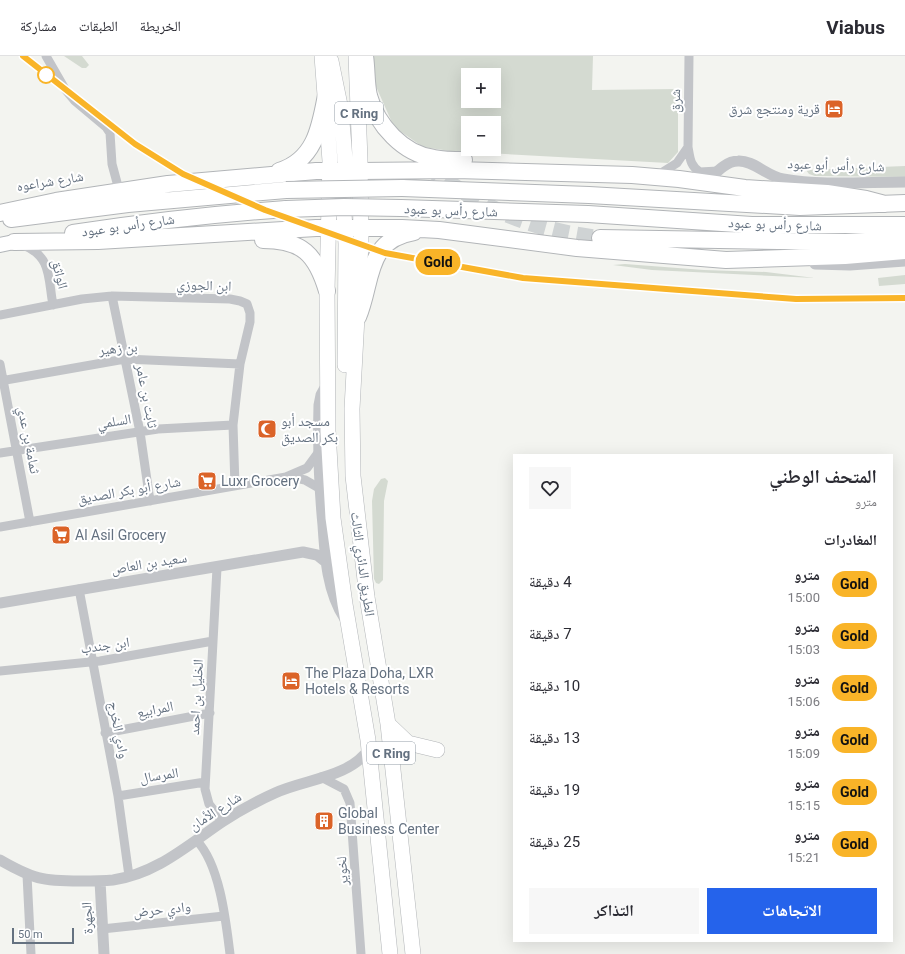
<!DOCTYPE html>
<html lang="ar">
<head>
<meta charset="utf-8">
<style>
	:root { --surface:#fff; --page:#f7f7f7; --text:#2b2b33; --muted:#7c7c81; --line:#e1e1e2; --accent:#2563eb }
	body { margin:0; font-family:Roboto,"Noto Naskh Arabic",sans-serif; background:var(--page); color:var(--text); direction:rtl; height:100vh; display:flex; flex-direction:column; font-size:15px; white-space:nowrap }
	* { box-sizing:border-box; margin:0 }
	p { font-size:13px; color:var(--muted) }
	.icon { flex:none; width:22px; height:22px; fill:none; stroke:currentColor; stroke-width:2; stroke-linecap:round; stroke-linejoin:round }
	.map { position:relative; flex:1; overflow:hidden; direction:ltr }
	.sheet { position:absolute; left:513px; top:398px; width:380px; height:488px; display:flex; flex-direction:column; background:var(--surface); border-radius:0px; box-shadow:0 4px 16px #0002; direction:rtl }
	.sheet>* { flex:none }
	.badge { padding:0 8px; border-radius:13px; font-size:14px; line-height:26px }
	.fabs { position:absolute; left:461px; top:12px; display:grid; gap:8px }
	.fabs a { display:grid; place-items:center; width:40px; height:40px; border-radius:0px; background:var(--surface); box-shadow:0 4px 16px #0002; font-size:20px }
	.scale { position:absolute; left:12px; bottom:10px; width:62px; box-sizing:border-box; padding-left:4px; border:2px solid #647180; border-top:0; font-size:11px; line-height:14px; white-space:nowrap; color:#647180; -webkit-text-stroke:3px #fff; paint-order:stroke }
	.map>.badge { position:absolute; translate:-50% -50%; box-shadow:0 0 0 2px #fff }
	h2 { padding:0 16px; font-size:15px; line-height:36px }
	.round { display:grid; place-items:center; flex:none; width:42px; height:42px; border-radius:0px; background:var(--page) }
	.summary { display:flex; align-items:center; justify-content:space-between; height:68px; padding:0 16px }
	h1 { font-size:19px; font-weight:700; line-height:30px }
	.action { display:flex; gap:8px; margin-top:auto; padding:8px 16px }
	.action a { flex:1; height:46px; border-radius:0px; background:var(--accent); color:#fff; font-size:16px; font-weight:700; line-height:46px; text-align:center }
	.action a+a { background:var(--page); color:var(--text) }
	ul { padding:0; list-style:none }
	li { display:flex; align-items:center; gap:12px; height:52px; padding:0 16px }
	li div { flex:1 }
	li b { display:block; font-size:15px }
	li em { font-style:normal }
	li .badge { min-width:44px; font-weight:700; text-align:center }
	header { display:flex; align-items:center; gap:24px; box-sizing:border-box; height:56px; padding:0 20px; background:var(--surface); border-bottom:1px solid var(--line) }
	header strong { font-size:19px }
	nav { display:flex; gap:22px; margin-inline-start:auto; font-size:14px }
	.map>svg:first-child { display:block }
	.green { fill:#d4dad1; fill-rule:evenodd }
	.lines { fill:none; stroke-linecap:round; stroke-linejoin:round }
	.motorway-tunnel { stroke:#cfd3d4; stroke-width:16; stroke-dasharray:16 8; stroke-linecap:butt }
	.primary-casing { stroke:#b2b6ba; stroke-width:16 }
	.trunk-casing { stroke:#b2b5b8; stroke-width:16 }
	.motorway-casing { stroke:#b2b5b8; stroke-width:18 }
	.minor { stroke:#c2c4c8; stroke-width:9 }
	.tertiary { stroke:#c2c4c8; stroke-width:11 }
	.primary { stroke:#fff; stroke-width:14 }
	.trunk { stroke:#fff; stroke-width:15 }
	.motorway { stroke:#fff; stroke-width:16 }
	.motorway-bridge-casing { stroke:#b2b5b8; stroke-width:18; stroke-linecap:butt }
	.motorway-bridge { stroke:#fff; stroke-width:16 }
	.line-casing { stroke:#fff; stroke-width:9 }
	.line { stroke:#f9b428; stroke-width:6 }
	.stop-dot { fill:#fff; stroke:#f9b428; stroke-width:2 }
	.labels { text-anchor:middle; dominant-baseline:central; stroke-width:4; stroke-linejoin:round; paint-order:stroke }
	.shield { fill:#fff; stroke:#929ca6; stroke-width:1 }
	.shield-label { font-size:13px; font-weight:bold; fill:#647180 }
	.street-label { font-size:14px; fill:#647180; stroke:#fff }
	.poi-label { font-size:14px; fill:#647180; stroke:#fff; text-anchor:start }
</style>
</head>
<body>
<header>
<strong>Viabus</strong>
<nav><a>الخريطة</a><a>الطبقات</a><a>مشاركة</a></nav>
</header>
<div class="map">
<svg width="905" height="898" viewBox="0 0 905 898">
	<rect width="100%" height="100%" fill="#f3f4f0"/>
	<path class="green" d="M64,0H82L89,9L86,12H82Z
		M372,0H593L592,34L678,33V96L668,107L450,95L423,91L394,71L374,26ZM468,19H494V45H468ZM468,67H494V93H468Z
		M905,110V121L815,120L809,118L806,114Z
		M625,208L704,214L766,216L815,222L652,214L613,209Z
		M905,219V228L879,230L878,222Z
		M385,422L388,425L384,445L383,524L379,528L376,527L374,523L372,445L374,433L381,423Z"/>
	<g class="lines">
		<path class="motorway-tunnel" d="M426,109C476,151 535,175 600,182"/>
		<defs>
			<path id="primary" d="M0,189L14,186"/>
			<path id="trunk" d="M322,0L330,105L327,235L328,375L333,462L345,548L368,684L390,898
				M356,0L360,104L361,187L352,353L353,420L367,541L388,668L413,898
				M331,5L341,54L347,127
				M330,115L338,119L342,127L346,188L345,309
				M388,668L408,687L437,694"/>
			<path id="motorway" d="M365,0C367,13 366,27 369,40C377,69 403,98 434,102C444,104 454,104 464,104
				M279,115C315,104 320,71 326,39
				M402,132L589,139L800,151L905,147
				M401,152L588,158L752,169H905
				M0,157L56,145L168,128L316,115H360L456,114L632,119L679,123L745,132L827,137L866,143L885,148
				M11,163L128,148L286,134
				M73,177C144,166 215,158 286,153
				M600,182L846,186L905,183
				M263,184C302,184 316,198 327,235
				M14,186L98,185L316,172H402L439,174L577,192L726,204L845,200L905,195
				M358,261C373,226 365,184 414,176"/>
		</defs>
		<use href="#primary" class="primary-casing"/>
		<use href="#trunk" class="trunk-casing"/>
		<use href="#motorway" class="motorway-casing"/>
		<path class="minor" d="M46,0L65,33L75,45L106,71L110,77L112,108L119,134
			M689,0L688,91C690,102 690,110 700,116L718,115
			M658,119L677,107L688,91
			M23,189C52,200 48,223 53,249
			M112,240L140,376L150,445
			M0,259L82,243L112,240L230,243L240,245L247,248L250,257V266L240,308L233,369L235,430
			M0,308L30,466
			M0,325L125,303L240,308
			M0,397L158,373L233,369
			M290,421L305,424L319,432
			M0,471L286,421L307,412L318,397
			M217,512L205,733L209,748L223,766
			M79,533L118,740L129,820
			M0,615L100,605L213,585
			M105,677L210,657
			M321,721L344,733L350,747L361,898
			M118,740L205,726
			M197,785C220,809 226,866 230,898
			M27,819L31,898
			M102,873L224,860"/>
		<path class="tertiary" d="M705,127C714,119 725,105 738,105C753,104 767,120 783,123C822,130 865,126 905,126
			M815,208L850,209L905,205
			M326,330L321,339L319,349C318,390 319,428 323,469C325,500 327,536 345,563
			M0,547L303,496L317,499L327,507
			M0,804C33,823 42,825 80,825C91,825 102,825 113,824C156,818 188,789 222,766C239,755 257,745 275,737C305,723 349,722 369,693
			M100,825L104,898"/>
		<use href="#primary" class="primary"/>
		<use href="#trunk" class="trunk"/>
		<use href="#motorway" class="motorway"/>
		<defs>
			<path id="motorway-bridge" d="M286,134L402,132
				M286,153L344,151L401,152"/>
		</defs>
		<use href="#motorway-bridge" class="motorway-bridge-casing"/>
		<use href="#motorway-bridge" class="motorway-bridge"/>
	</g>
	<g class="lines">
		<defs>
			<path id="line" d="M23,0L135,88L183,118L265,154L385,197L523,222L796,243L905,242"/>
		</defs>
		<use href="#line" class="line-casing"/>
		<use href="#line" class="line"/>
	</g>
	<defs>
		<symbol id="hotel-square" viewBox="-11 -11 22 22"><rect x="-9" y="-9" width="18" height="18" rx="4" fill="#db6328" stroke="#fff"/><path d="M-6-4.5h1.5V1H6V5H4.5V3h-9V5H-6ZM-4 0a1.8 1.8 0 1 1 3.6 0ZM.5 0V-2.5h3Q6-2.5 6 0Z" fill="#fff"/></symbol>
		<symbol id="mosque-square" viewBox="-11 -11 22 22"><rect x="-9" y="-9" width="18" height="18" rx="4" fill="#db6328" stroke="#fff"/><path d="M3.5-4.9A6 6 0 1 0 3.5 4.9A5 5 0 1 1 3.5-4.9Z" fill="#fff"/></symbol>
		<symbol id="supermarket-square" viewBox="-11 -11 22 22"><rect x="-9" y="-9" width="18" height="18" rx="4" fill="#db6328" stroke="#fff"/><path d="M-6-5.5h2.5l.6 2H6L4.5 2H-2.5L-4.4-4H-6ZM-1.5 3.2a1.3 1.3 0 1 0 .1 0ZM3 3.2a1.3 1.3 0 1 0 .1 0Z" fill="#fff"/></symbol>
		<symbol id="building-square" viewBox="-11 -11 22 22"><rect x="-9" y="-9" width="18" height="18" rx="4" fill="#db6328" stroke="#fff"/><path d="M-4-6H4V6H1V3H-1V6H-4ZM-2.5-4.3h1.7v1.8h-1.7ZM.8-4.3h1.7v1.8H.8ZM-2.5-1h1.7V.8h-1.7ZM.8-1h1.7V.8H.8Z" fill="#fff"/></symbol>
	</defs>
	<g fill-rule="evenodd">
		<use href="#hotel-square" x="823" y="42" width="22" height="22"/>
		<use href="#mosque-square" x="256" y="362" width="22" height="22"/>
		<use href="#supermarket-square" x="196" y="414" width="22" height="22"/>
		<use href="#supermarket-square" x="50" y="468" width="22" height="22"/>
		<use href="#hotel-square" x="280" y="614" width="22" height="22"/>
		<use href="#building-square" x="313" y="754" width="22" height="22"/>
	</g>
	<circle class="stop-dot" cx="46" cy="19" r="8"/>
	<g class="labels">
		<g class="shield">
			<rect x="335" y="46" width="48" height="22" rx="3"/>
			<rect x="367" y="686" width="48" height="22" rx="3"/>
		</g>
		<g class="shield-label">
			<text x="359" y="57">C Ring</text>
			<text x="391" y="697">C Ring</text>
		</g>
		<g class="street-label">
			<text transform="translate(675 45) rotate(-89)">شرق</text>
			<text transform="translate(836 109) rotate(2)">شارع رأس أبو عبود</text>
			<text transform="translate(50 125) rotate(-9)">شارع شراعوه</text>
			<text transform="translate(451 154) rotate(2)">شارع رأس بو عبود</text>
			<text transform="translate(775 168) rotate(2)">شارع رأس بو عبود</text>
			<text transform="translate(128 169) rotate(-8)">شارع رأس بو عبود</text>
			<text transform="translate(60 218) rotate(76)">الواثق</text>
			<text transform="translate(204 229) rotate(2)">ابن الجوزي</text>
			<text transform="translate(118 292) rotate(-5)">بن زهير</text>
			<text transform="translate(147 340) rotate(79)">ثابت بن عامر</text>
			<text transform="translate(114 365) rotate(-9)">السلمي</text>
			<text transform="translate(29 384) rotate(79)">ثمامة بن عدي</text>
			<text transform="translate(129 434) rotate(-10)">شارع أبو بكر الصديق</text>
			<text transform="translate(149 507) rotate(-9)">سعيد بن العاص</text>
			<text transform="translate(363 508) rotate(82)">الطريق الدائري الثالث</text>
			<text transform="translate(105 589) rotate(-8)">ابن جندب</text>
			<text transform="translate(196 641) rotate(-87)">الخليل بن احمد</text>
			<text transform="translate(155 653) rotate(-11)">المرابيع</text>
			<text transform="translate(119 674) rotate(79)">وادي الخرج</text>
			<text transform="translate(159 719) rotate(-9)">المرسال</text>
			<text transform="translate(215 755) rotate(-33)">شارع الأمان</text>
			<text transform="translate(342 815) rotate(-94)">لخوير</text>
			<text transform="translate(162 853) rotate(-6)">وادي حرض</text>
			<text transform="translate(87 862) rotate(-93)">الجهرة</text>
		</g>
		<g class="poi-label">
			<text x="820" y="53" text-anchor="end">قرية ومنتجع شرق</text>
			<text x="281" y="365">مسجد أبو<tspan x="281" dy="16">بكر الصديق</tspan></text>
			<text x="221" y="425">Luxr Grocery</text>
			<text x="75" y="479">Al Asil Grocery</text>
			<text x="305" y="617">The Plaza Doha, LXR<tspan x="305" dy="16">Hotels &amp; Resorts</tspan></text>
			<text x="338" y="757">Global<tspan x="338" dy="16">Business Center</tspan></text>
		</g>
	</g>
</svg>
<div class="fabs">
<a>+</a>
<a>−</a>
</div>
<div class="scale">50 m</div>
<b class="badge" style="left:438px;top:206px;background:#f9b428;color:#111">Gold</b>
<section class="sheet">
<div class="summary"><div><h1>المتحف الوطني</h1><p>مترو</p></div><a class="round"><svg class="icon" aria-label="heart" viewBox="0 0 24 24"><path d="M12 20l-8-8c-3-5 5-10 8-4 3-6 11-1 8 4z"/></svg></a></div>
<h2>المغادرات</h2>
<ul>
<li><span class="badge" style="background:#f9b428;color:#111">Gold</span><div><b>مترو</b><p>15:00</p></div><em>4 دقيقة</em></li>
<li><span class="badge" style="background:#f9b428;color:#111">Gold</span><div><b>مترو</b><p>15:03</p></div><em>7 دقيقة</em></li>
<li><span class="badge" style="background:#f9b428;color:#111">Gold</span><div><b>مترو</b><p>15:06</p></div><em>10 دقيقة</em></li>
<li><span class="badge" style="background:#f9b428;color:#111">Gold</span><div><b>مترو</b><p>15:09</p></div><em>13 دقيقة</em></li>
<li><span class="badge" style="background:#f9b428;color:#111">Gold</span><div><b>مترو</b><p>15:15</p></div><em>19 دقيقة</em></li>
<li><span class="badge" style="background:#f9b428;color:#111">Gold</span><div><b>مترو</b><p>15:21</p></div><em>25 دقيقة</em></li>
</ul>
<div class="action"><a>الاتجاهات</a><a>التذاكر</a></div>
</section>
</div>
</body>
</html>
